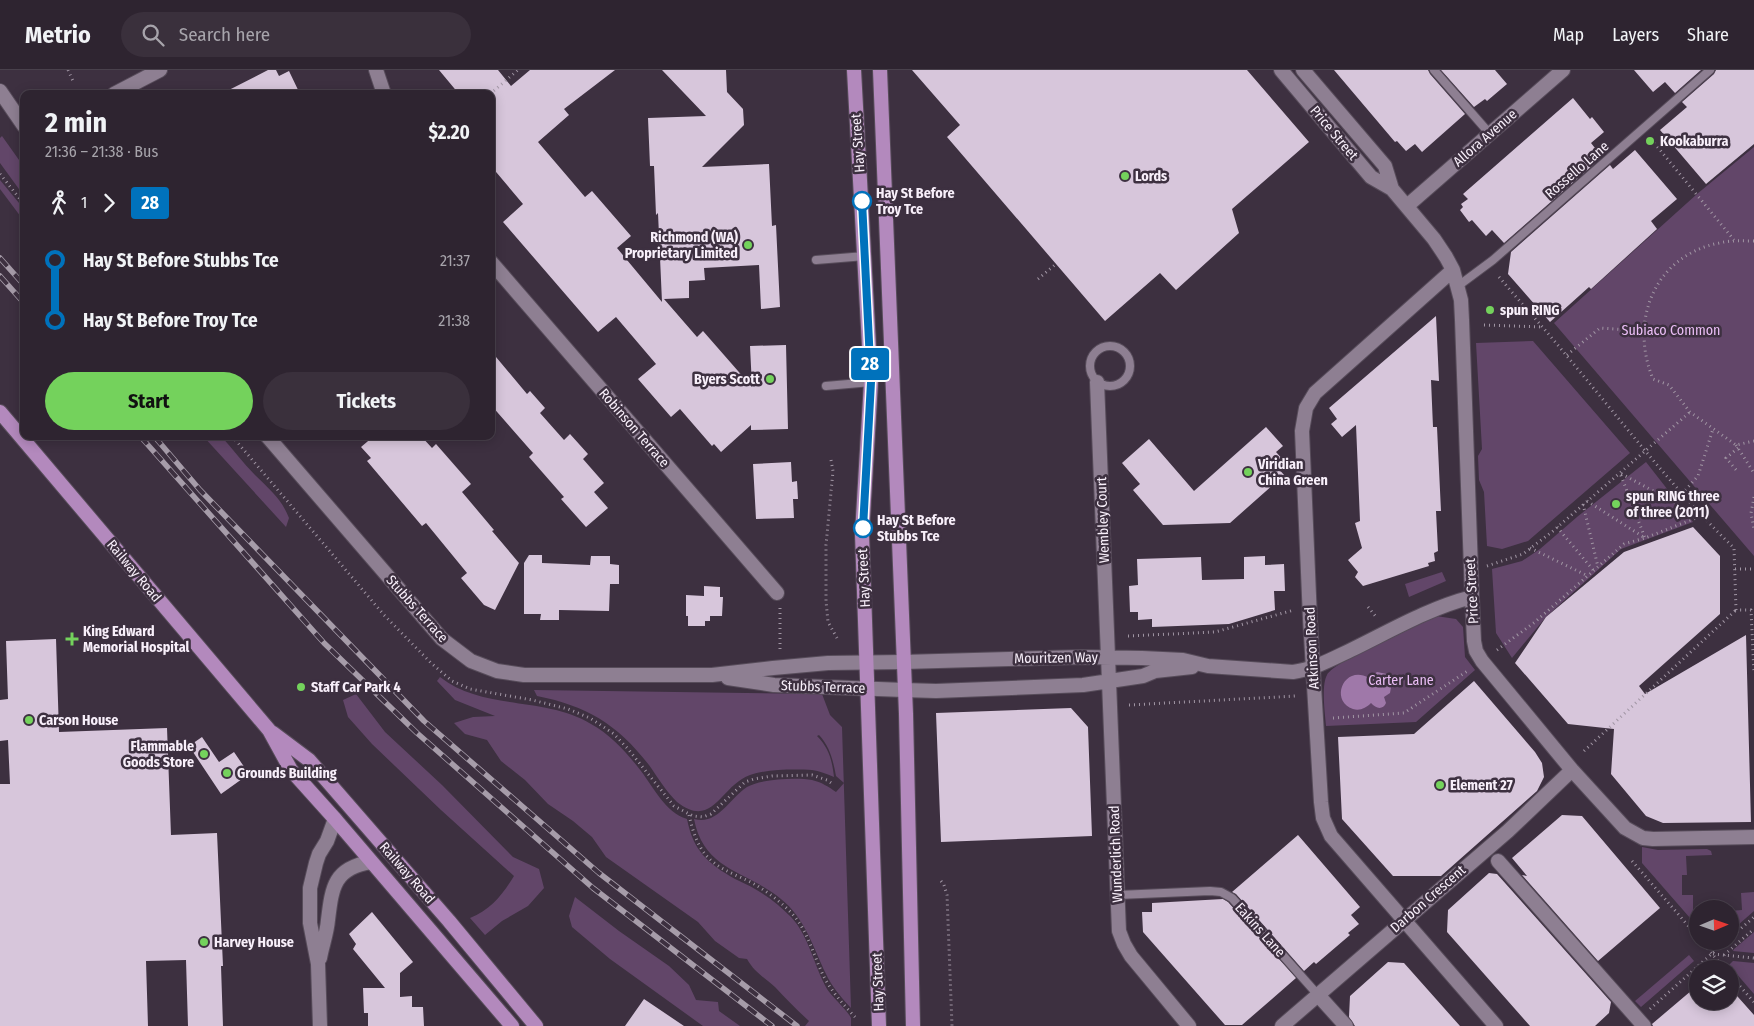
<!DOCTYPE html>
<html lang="en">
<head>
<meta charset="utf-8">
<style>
	:root { --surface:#2e2430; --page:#3a303c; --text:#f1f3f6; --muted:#a7a4ab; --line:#49414c; --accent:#74d25c }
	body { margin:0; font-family:"Fira Sans Condensed",sans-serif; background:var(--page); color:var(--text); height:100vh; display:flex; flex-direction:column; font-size:19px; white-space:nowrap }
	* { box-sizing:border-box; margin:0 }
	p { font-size:16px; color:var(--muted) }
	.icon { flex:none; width:28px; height:28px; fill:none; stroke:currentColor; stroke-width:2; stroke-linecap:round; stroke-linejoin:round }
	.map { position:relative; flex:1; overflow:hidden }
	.side { position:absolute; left:20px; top:20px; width:475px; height:350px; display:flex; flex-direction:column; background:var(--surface); border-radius:10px; box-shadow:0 2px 12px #0003,0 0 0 1px var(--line) }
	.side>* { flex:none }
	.badge { padding:0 10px; border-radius:4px; font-size:18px; line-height:32px }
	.needle { width:32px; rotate:88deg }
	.fabs { position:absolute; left:1689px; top:830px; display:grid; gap:10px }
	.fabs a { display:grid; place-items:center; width:50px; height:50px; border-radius:50%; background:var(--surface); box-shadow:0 2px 12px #0003,0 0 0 1px var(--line); font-size:25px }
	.map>.badge { position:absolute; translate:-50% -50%; box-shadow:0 0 0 2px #fff }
	.legs { display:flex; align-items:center; gap:8px; height:55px; padding:0 25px; font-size:16px }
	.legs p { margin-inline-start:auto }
	.overview { display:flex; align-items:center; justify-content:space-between; height:85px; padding:0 25px }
	h1 { font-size:28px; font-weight:700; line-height:38px }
	.button { display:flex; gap:10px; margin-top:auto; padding:10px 25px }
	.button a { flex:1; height:58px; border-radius:30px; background:var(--accent); color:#111; font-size:20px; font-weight:700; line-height:58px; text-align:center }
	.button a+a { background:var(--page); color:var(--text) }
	ul { padding:0 25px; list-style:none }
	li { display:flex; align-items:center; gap:18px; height:60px; font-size:19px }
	li i { display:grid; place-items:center; width:8px; height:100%; margin:0 6px; background:currentColor }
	li i::after { content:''; width:12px; height:12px; margin:-6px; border:4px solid; border-radius:50%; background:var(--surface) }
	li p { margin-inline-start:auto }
	li:first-child i { background:linear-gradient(#0000 50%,currentColor 0) }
	li:last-child i { background:linear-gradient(currentColor 50%,#0000 0) }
	header { display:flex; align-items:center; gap:30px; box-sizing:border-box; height:70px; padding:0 25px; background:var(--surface); border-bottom:1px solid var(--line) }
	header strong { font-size:24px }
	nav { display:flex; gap:28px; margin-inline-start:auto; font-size:18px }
	.search { width:350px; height:45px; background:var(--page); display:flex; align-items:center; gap:12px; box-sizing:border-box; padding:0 18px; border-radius:28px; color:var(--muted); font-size:19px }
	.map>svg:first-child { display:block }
	.green { fill:#624669 }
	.water { fill:#9f78a9 }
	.building { fill:#d7c6db }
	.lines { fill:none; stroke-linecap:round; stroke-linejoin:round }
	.service-casing { stroke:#574c5a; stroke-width:10 }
	.minor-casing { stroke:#574c5a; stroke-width:16 }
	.tertiary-casing { stroke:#574c5a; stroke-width:16 }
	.primary-casing { stroke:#574c5a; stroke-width:16 }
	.path { stroke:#a196a4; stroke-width:3; stroke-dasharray:1 4; stroke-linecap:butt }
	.service { stroke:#8e7f92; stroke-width:8 }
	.minor { stroke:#8e7f92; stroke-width:14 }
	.tertiary { stroke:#8e7f92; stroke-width:14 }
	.primary { stroke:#b389bd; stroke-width:14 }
	.rail-casing { stroke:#a69ca9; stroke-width:5.5 }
	.rail { stroke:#3d3040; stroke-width:4; stroke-dasharray:11; stroke-linecap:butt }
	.line-1-casing { stroke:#fff; stroke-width:11 }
	.line-1 { stroke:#0072bc; stroke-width:8 }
	.poi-dot { fill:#74d25c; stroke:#3d3040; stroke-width:2 }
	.stop-1-dot { fill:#fff; stroke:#0072bc; stroke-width:2.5 }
	.labels { text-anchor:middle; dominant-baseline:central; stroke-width:5; stroke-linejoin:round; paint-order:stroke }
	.street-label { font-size:14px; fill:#f8effa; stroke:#3d3040 }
	.poi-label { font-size:14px; font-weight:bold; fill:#f8effa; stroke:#3d3040; text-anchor:start }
	.stop-label { font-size:14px; font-weight:bold; fill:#f8effa; stroke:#3d3040; text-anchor:start }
	.park-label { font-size:14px; fill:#ebbef6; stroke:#3d3040 }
</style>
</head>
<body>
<header>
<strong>Metrio</strong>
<div class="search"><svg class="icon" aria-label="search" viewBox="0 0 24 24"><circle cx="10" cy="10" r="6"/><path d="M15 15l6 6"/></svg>Search here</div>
<nav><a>Map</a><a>Layers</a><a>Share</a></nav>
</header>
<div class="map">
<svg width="1754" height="956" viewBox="0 0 1754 956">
	<rect width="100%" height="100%" fill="#3d3040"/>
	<path class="green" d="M2,66L24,97V126L0,93V68Z
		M1754,77V486L1554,253L1697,124Z
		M0,110L24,139V151L0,119Z
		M1533,271L1630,383L1528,471L1502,479L1487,476L1484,422L1479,410L1478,386L1482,379L1476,273Z
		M203,366H221C233,379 243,393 255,405C270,420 281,428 289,448L286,457Z
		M1646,392L1693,452L1621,479L1546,547L1512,588L1496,563L1492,499L1522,491L1540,479L1577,447Z
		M1442,502L1446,511L1409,527L1405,514Z
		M1436,546L1456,549L1463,557L1465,587L1475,600L1416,652L1326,656C1325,643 1321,616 1327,605C1334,591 1417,555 1436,546Z
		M440,607C483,641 545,626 591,654C611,665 627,683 641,701C654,718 665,742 687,749C693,780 707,793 735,809C741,812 749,815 755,819C769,827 780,836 791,847C809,866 814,896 827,919C833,928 848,941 851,948C851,949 851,955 851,956H805L809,951C797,940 786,929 775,917C764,907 755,903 747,889L739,888L715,871L698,852L606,787L592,767L573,751L548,734L525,710L501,691L487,670L465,664L454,653L473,647L495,646L455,630L437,611Z
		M534,620L822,624L830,645L842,657L851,938C841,927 832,917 826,904C813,877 805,848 781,829C746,800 704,801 694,749C717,756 730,728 747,717C760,709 797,707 812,710C821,712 829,717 836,722L844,713L836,706C833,690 830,677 819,665L817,666C829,678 832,690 834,707C827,704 819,701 812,700C795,699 766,699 750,705C720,716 713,760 677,732C666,721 658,708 649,695C617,654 587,636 537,626Z
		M356,624L385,662L442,715L513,787L539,799L544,818L528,836L502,851L485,865L470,848C491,840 503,824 514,806L441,740L372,674L348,647L343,630Z
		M1642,777L1658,780L1707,779L1711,781L1712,785L1686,786L1687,805H1682V825H1693V841L1697,842V856L1642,793Z
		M1754,822V841L1730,862V841L1742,840L1741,823Z
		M575,827L619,861L669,896L689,915L696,930L718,932L719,941L740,956H703L610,889L572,857L569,846Z
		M1754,862V883L1733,881L1734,879Z
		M1689,885L1694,891L1641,937L1635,931Z
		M1733,891L1754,893V924L1729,895Z"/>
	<path class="water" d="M1377,602L1387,604L1392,612L1390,623L1384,627L1386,633C1383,640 1376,639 1371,633C1366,638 1360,641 1353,639C1329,631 1344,594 1369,608Z"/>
	<path class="building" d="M268,0H276L279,6L289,1L300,24H221Z
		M439,0H498L511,16L530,0H615L564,39L569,45L538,72L585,127L592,121L631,166L617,178L662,232L658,143L656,145L654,96H650L648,48L706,46L662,0H726L727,22L743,39L744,55L702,97L769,94L772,156L776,155L780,237L761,239L759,195L704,198L705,210L689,211V228L664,229L697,267L703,261L752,317L750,276L786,275L788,359L751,360V355L721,382L714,374L712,376L680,339L671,347L638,309L656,294L616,247L598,262L503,152L523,134L491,96V24H459Z
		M912,0H1247L1309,72L1232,139L1239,163L1176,220L1160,203L1105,251L947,67L960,55Z
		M1334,0H1428L1430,4L1465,44L1422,82L1415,74L1406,81L1397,71L1395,72Z
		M1441,0H1495L1507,14L1487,31L1485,29L1474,37Z
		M1634,0H1701L1675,23L1665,12L1653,22Z
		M1716,0H1754V74L1706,114L1660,60L1687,37L1682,32L1714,4Z
		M1573,28L1590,49L1592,47L1604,62L1591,73L1602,87L1504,173L1492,160L1486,166L1472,150L1469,152L1460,140L1463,137L1461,134L1468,129L1463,124Z
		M1635,80L1677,129L1651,151L1657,159L1591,219L1589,217L1550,252L1508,204L1511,182L1610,95L1613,99Z
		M1436,246L1439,311L1431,310L1433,357H1437L1441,441H1436L1438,481L1434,483L1435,491L1428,493L1429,496L1363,516L1355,507L1358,502L1348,490L1362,478L1355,453L1360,451L1356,355L1342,367L1331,354L1337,349L1329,338Z
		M491,281L527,324L530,321L545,338L540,343L564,370L570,364L588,384L583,389L604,413L594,422L608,438L586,457L561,429L564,427L529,387L533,383L491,335Z
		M1266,357L1283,376L1276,382L1285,392L1278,398L1284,405L1230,453L1163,455L1133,420L1140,414L1122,393L1149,369L1194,421Z
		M374,366H421L432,378L436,374L471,414L462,422L494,460L492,461L519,493L495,540L484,535L461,508L467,503L426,453L422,456L367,391L371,388L361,377Z
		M791,392L792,412L797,411L798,429H793L794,448L756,449L753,394Z
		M1693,457L1720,486V544L1639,616L1645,624L1746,565L1751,752L1663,753L1646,746L1611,704L1614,659L1568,654L1515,593L1546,547L1624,482Z
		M529,485H542V493L590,495L591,486H610V494L619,495V514H610L609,541L559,540V550H540L541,544H524V493Z
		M1265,486V495L1284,494L1285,521H1274L1275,540L1229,554L1152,557V549L1138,550V542H1130L1129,516L1138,515L1137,489L1201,487L1202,510L1244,509V487Z
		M704,516L720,517V527H723L722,546H710V551H705V556H688V546H686V525L704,526Z
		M56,569L59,662L167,658L171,765L217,763L223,896H221L223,956H188L186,890L146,891L148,956H0V714H10L8,670L0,671V630L8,629L6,571Z
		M1474,611L1535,682L1542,693L1544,707L1537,721L1441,806H1393L1342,749L1338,667L1414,664Z
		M1071,638L1088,657L1092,766L941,772L936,643Z
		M202,667L219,692L234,682L249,704L221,724L189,676Z
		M1562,745L1582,746L1660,838L1598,891L1522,805L1527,806L1512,788Z
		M1298,765L1360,837L1351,845L1359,854L1348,863L1350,865L1316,894L1314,892L1304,901L1236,824L1232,822Z
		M1489,803L1497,804L1611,932L1609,943L1595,956H1530L1447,862L1448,840Z
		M1223,829L1228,832L1296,908L1242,955H1225L1143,862L1142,842H1152V833Z
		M372,842L413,892L400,903V927L412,926V937H423L424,956H368V943H364L363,918H385L353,879L356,874L349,864Z
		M1388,892L1404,893L1460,956H1355L1349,947L1350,926Z
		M1698,915V931H1730V918L1754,945V956H1653L1652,954Z
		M644,929L684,956H625Z"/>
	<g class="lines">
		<defs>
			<path id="service" d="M1434,0L1490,64
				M816,190L865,186
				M1458,216L1493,190L1710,0
				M1090 296a20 20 0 1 1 40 0a20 20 0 1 1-40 0Z
				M826,316L871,312
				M1118,825L1210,821L1221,822L1232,828L1318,925"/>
			<path id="minor" d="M376,0L384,24
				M1281,0L1371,107L1392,119L1434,169L1446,187L1453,200L1461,230L1462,250L1472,527L1474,571L1476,581L1482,591L1572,700L1625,758L1643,768L1653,769L1754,767
				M1303,0L1385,96L1392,119
				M114,24L160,0
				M1407,136L1563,0
				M491,192L777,523
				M1453,200L1315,323L1306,338L1302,361L1310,549L1321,732L1323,748L1331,766L1496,956
				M1097,312L1119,861L1124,874L1131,886L1189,956
				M903,592L1082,587L1142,588L1183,590L1208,596L1293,602C1314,599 1332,589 1351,580C1390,561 1429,538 1472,527
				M904,620L936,621L1083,615L1143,606L1155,601L1192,597
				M1498,791L1644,956
				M1318,925L1346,956
				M1282,956L1508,761L1572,700"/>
			<path id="tertiary" d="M0,21L24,56
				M267,366L442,569L471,591L497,601L524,605H712L773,598L828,593L903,592
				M728,608L774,615L904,620
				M320,888C322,876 327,863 328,850C332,817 334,798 371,792
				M320,956L318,894L310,853V818L316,793L319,784L327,771L335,749"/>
			<path id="primary" d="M854,0L871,312L862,464L879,956
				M880,0L906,644L913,956
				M0,342L269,660L291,700L335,749L512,956
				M273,663L309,690L449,851L536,956"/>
		</defs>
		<use href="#service" class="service-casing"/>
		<use href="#minor" class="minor-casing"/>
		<use href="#tertiary" class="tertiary-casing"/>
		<use href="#primary" class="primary-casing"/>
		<path class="path" d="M68,0L73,11
			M490,24L518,0
			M1651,69L1734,170
			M0,104L24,134
			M1754,171C1742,171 1731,170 1719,173C1654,186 1629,251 1653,309L1669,315L1690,342L1736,375L1754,371
			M1499,207C1521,233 1544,258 1566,285C1621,350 1672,418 1734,478L1736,540H1751L1754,603
			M1038,209L1056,194
			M1484,255L1543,257
			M1567,285L1600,258L1643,261
			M232,366L384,545L431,593L452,611L470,619L532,630L568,639L590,648L614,664L628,679L674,736L693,746L703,747L711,744L745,712L754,709L772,706L812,705L827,710L834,715
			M1736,375L1754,403
			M1738,378L1726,388L1738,402
			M831,390L833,401L826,475V531L828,552L837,568
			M1682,424L1698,406L1713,359
			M1754,427L1751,443L1754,459
			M1587,431L1645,468L1620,403L1698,445
			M1583,434L1598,497
			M1557,457L1594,501
			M1530,478L1588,506
			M1487,496L1523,484L1553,461L1690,342
			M1735,499H1754
			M1368,537L1377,548
			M1128,566L1215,562L1294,540
			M780,579V538
			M1497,580L1535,552L1624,474L1645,468L1701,446
			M1129,635L1296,626
			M1333,648L1404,643L1469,600
			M1584,681L1736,540
			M689,745C693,762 698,780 713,792C725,802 742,807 756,815C770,824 784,834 795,847C808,863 814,886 823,905C831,921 843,934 855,947
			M1632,791L1698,867
			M941,811L944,815L947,825L952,956
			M1730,868L1754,847
			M1701,871L1725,899
			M1713,884L1754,888
			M1724,885L1754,859
			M1730,905L1754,932
			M1650,939L1726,871"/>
		<use href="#service" class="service"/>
		<use href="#minor" class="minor"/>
		<use href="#tertiary" class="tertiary"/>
		<use href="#primary" class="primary"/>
		<defs>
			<path id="rail" d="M0,188L24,215
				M0,206L24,233
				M140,366L324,573L417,663L593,818L772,956
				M154,366L200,420L424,651L599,803L797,956"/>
		</defs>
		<use href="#rail" class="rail-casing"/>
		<use href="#rail" class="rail"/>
	</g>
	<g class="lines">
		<defs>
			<path id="line-1" d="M862,131L871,312L863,458"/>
		</defs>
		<use href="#line-1" class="line-1-casing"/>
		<use href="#line-1" class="line-1"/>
	</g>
	<g class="poi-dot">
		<circle cx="1650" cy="71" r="5"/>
		<circle cx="1125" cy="106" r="5"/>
		<circle cx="748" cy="175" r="5"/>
		<circle cx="1490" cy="240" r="5"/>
		<circle cx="770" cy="309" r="5"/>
		<circle cx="1248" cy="402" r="5"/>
		<circle cx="1616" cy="434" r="5"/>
		<path d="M69.5 561.5h5v5h5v5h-5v5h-5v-5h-5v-5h5z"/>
		<circle cx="301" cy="617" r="5"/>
		<circle cx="29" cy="650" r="5"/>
		<circle cx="204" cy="684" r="5"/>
		<circle cx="227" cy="703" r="5"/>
		<circle cx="1440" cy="715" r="5"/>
		<circle cx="204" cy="872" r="5"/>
	</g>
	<g class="stop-1-dot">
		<circle cx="862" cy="131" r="9"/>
		<circle cx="863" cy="458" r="9"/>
	</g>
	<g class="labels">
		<g class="street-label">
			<text transform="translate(1334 63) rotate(50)">Price Street</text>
			<text transform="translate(1485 68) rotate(-41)">Allora Avenue</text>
			<text transform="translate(858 73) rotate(-94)">Hay Street</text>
			<text transform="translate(1577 100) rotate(-41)">Rossello Lane</text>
			<text transform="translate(634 358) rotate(49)">Robinson Terrace</text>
			<text transform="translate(1103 450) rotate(-92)">Wembley Court</text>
			<text transform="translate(134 501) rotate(50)">Railway Road</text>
			<text transform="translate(864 508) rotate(-93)">Hay Street</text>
			<text transform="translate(1472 521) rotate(-93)">Price Street</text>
			<text transform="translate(417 539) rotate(48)">Stubbs Terrace</text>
			<text transform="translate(1312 578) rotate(-93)">Atkinson Road</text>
			<text transform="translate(1056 588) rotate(-1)">Mouritzen Way</text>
			<text transform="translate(823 617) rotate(2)">Stubbs Terrace</text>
			<text transform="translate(1116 784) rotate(-92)">Wunderlich Road</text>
			<text transform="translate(407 803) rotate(49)">Railway Road</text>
			<text transform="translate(1428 829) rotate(-41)">Darbon Crescent</text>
			<text transform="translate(1260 860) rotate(48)">Eakins Lane</text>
			<text transform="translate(878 912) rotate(-92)">Hay Street</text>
		</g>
		<g class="poi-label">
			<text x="1660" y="71">Kookaburra</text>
			<text x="1135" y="106">Lords</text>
			<text x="738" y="167" text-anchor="end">Richmond (WA)<tspan x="738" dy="16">Proprietary Limited</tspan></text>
			<text x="1500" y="240">spun RING</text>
			<text x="760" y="309" text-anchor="end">Byers Scott</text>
			<text x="1258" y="394">Viridian<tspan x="1258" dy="16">China Green</tspan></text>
			<text x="1626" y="426">spun RING three<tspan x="1626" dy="16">of three (2011)</tspan></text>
			<text x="83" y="561">King Edward<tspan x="83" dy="16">Memorial Hospital</tspan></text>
			<text x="311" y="617">Staff Car Park 4</text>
			<text x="39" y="650">Carson House</text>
			<text x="194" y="676" text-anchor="end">Flammable<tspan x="194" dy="16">Goods Store</tspan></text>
			<text x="237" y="703">Grounds Building</text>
			<text x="1450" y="715">Element 27</text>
			<text x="214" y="872">Harvey House</text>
		</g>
		<g class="stop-label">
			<text x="876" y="123">Hay St Before<tspan x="876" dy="16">Troy Tce</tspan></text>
			<text x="877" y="450">Hay St Before<tspan x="877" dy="16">Stubbs Tce</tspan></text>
		</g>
		<g class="park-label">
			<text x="1671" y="260">Subiaco Common</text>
			<text x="1401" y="610">Carter Lane</text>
		</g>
	</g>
</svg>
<div class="fabs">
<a><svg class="needle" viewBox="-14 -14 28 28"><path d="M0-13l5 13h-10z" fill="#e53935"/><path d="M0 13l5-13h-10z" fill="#a7a4ab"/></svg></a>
<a><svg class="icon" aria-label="layers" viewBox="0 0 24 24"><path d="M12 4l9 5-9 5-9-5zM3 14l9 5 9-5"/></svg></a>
</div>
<b class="badge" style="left:870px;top:294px;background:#0072bc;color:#fff">28</b>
<section class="side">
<div class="overview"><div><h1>2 min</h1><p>21:36 – 21:38 · Bus</p></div><b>$2.20</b></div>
<div class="legs"><svg class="icon" aria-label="walk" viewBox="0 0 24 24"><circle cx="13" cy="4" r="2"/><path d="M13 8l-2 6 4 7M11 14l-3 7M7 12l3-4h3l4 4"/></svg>1<svg class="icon" aria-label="forward" viewBox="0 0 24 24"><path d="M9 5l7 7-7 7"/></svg><b class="badge" style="background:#0072bc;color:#fff">28</b></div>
<ul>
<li><i style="color:#0072bc"></i><b>Hay St Before Stubbs Tce</b><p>21:37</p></li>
<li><i style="color:#0072bc"></i><b>Hay St Before Troy Tce</b><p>21:38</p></li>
</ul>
<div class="button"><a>Start</a><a>Tickets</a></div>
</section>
</div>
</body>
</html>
